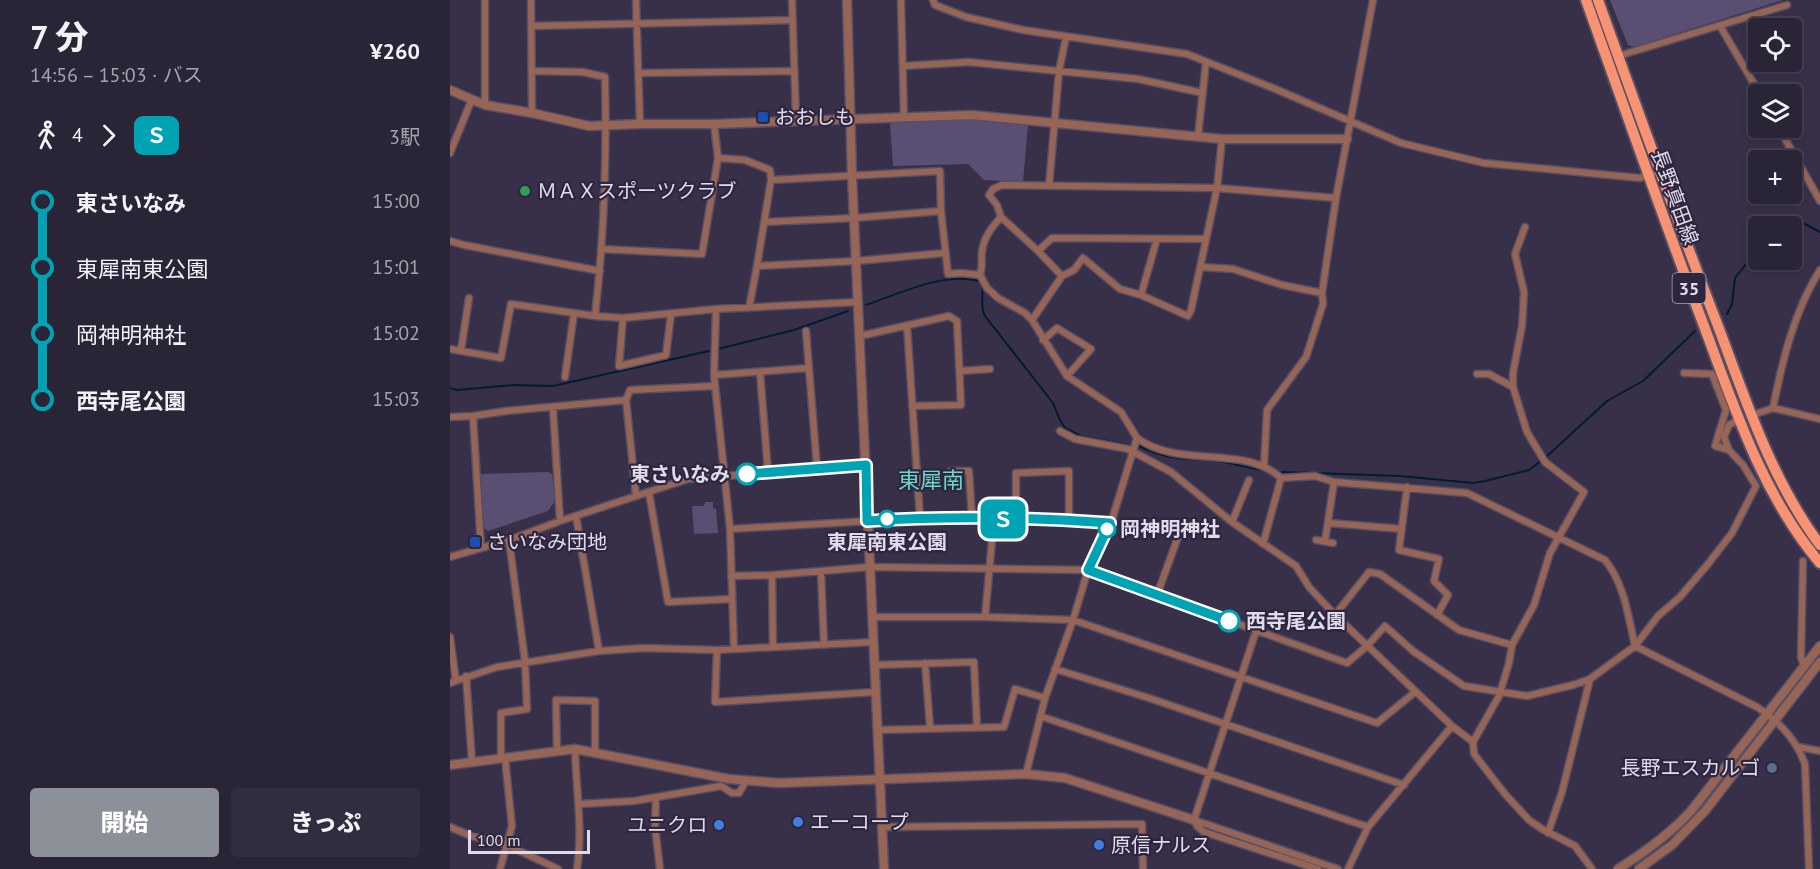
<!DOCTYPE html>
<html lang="ja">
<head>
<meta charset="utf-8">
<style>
	:root { --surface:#2a2437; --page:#322c3f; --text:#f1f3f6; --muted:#a5a4ad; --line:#464152; --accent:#8c9099 }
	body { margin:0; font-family:"PT Sans","Noto Sans JP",sans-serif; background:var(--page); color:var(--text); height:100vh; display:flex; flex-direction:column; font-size:22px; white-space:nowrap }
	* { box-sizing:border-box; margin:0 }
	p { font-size:20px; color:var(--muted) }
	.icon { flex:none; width:33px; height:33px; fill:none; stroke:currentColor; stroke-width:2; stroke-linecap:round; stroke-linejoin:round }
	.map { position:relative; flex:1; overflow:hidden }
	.panel { display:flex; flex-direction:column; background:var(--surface); width:450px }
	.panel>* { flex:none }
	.badge { padding:0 12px; border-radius:9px; font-size:21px; line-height:39px }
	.buttons { position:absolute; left:1298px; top:18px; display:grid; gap:12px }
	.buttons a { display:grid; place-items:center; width:54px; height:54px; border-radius:6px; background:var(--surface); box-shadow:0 3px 9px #0003,0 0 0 2px var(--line); font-size:30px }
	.scale { position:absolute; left:18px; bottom:15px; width:122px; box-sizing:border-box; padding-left:6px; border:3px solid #e0dbeb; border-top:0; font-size:16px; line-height:21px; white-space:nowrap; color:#e0dbeb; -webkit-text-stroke:4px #2e263e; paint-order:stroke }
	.map>.badge { position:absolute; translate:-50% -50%; box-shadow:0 0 0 3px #fff }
	.legs { display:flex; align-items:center; gap:9px; height:66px; padding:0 30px; font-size:20px }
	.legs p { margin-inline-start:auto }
	.overview { display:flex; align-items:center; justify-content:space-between; height:102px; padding:0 30px }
	h1 { font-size:33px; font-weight:800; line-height:45px }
	.button { display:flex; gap:12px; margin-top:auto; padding:12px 30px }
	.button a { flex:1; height:69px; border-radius:6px; background:var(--accent); color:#fff; font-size:24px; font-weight:800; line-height:69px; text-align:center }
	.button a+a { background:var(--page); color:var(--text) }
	ul { padding:0 30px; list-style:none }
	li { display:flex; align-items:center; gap:21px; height:66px; font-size:22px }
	li i { display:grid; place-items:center; width:9px; height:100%; margin:0 8px; background:currentColor }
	li i::after { content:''; width:15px; height:15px; margin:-8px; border:4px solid; border-radius:50%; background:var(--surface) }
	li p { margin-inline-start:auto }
	li:first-child i { background:linear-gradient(#0000 50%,currentColor 0) }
	li:last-child i { background:linear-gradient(currentColor 50%,#0000 0) }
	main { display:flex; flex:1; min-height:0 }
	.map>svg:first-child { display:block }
	.green { fill:#5b4e73 }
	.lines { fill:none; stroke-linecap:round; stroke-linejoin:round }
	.stream { stroke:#001c32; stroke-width:2 }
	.minor-casing { stroke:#564f66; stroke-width:9 }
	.tertiary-casing { stroke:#564f66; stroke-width:11 }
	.primary-casing { stroke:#564f66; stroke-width:14 }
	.minor { stroke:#976556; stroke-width:6 }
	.tertiary { stroke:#976556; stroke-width:8 }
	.primary { stroke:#f79273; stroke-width:10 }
	.line-1-casing { stroke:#fff; stroke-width:14 }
	.line-1 { stroke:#00a3b4; stroke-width:9 }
	.transit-dot { fill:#1a4fb4; stroke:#2e263e; stroke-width:2 }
	.leisure-dot { fill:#2e9e5b; stroke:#2e263e; stroke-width:2 }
	.stop-1-dot { fill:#fff; stroke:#00a3b4; stroke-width:3 }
	.service-dot { fill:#5c6f8a; stroke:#2e263e; stroke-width:2 }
	.shop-dot { fill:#3f7fe0; stroke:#2e263e; stroke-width:2 }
	.labels { text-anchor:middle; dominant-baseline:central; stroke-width:4.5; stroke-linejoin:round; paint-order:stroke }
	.shield { fill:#2e263e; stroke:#aba5b7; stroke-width:1.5 }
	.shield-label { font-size:18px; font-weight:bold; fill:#e0dbeb }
	.poi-label { font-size:20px; fill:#e0dbeb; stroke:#2e263e; text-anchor:start }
	.street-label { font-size:20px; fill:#e0dbeb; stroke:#2e263e }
	.stop-label { font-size:20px; font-weight:bold; fill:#e0dbeb; stroke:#2e263e; text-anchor:start }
	.quarter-label { font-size:22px; fill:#6ad5cc; stroke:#2e263e }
</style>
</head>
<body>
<main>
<section class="panel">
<div class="overview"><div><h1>7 分</h1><p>14:56 – 15:03 · バス</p></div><b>¥260</b></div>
<div class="legs"><svg class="icon" aria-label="walk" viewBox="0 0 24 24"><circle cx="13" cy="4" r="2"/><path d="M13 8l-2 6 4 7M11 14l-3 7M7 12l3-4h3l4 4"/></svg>4<svg class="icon" aria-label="forward" viewBox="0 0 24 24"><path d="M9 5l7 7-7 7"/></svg><b class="badge" style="background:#00a3b4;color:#fff">Ｓ</b><p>3駅</p></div>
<ul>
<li><i style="color:#00a3b4"></i><b>東さいなみ</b><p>15:00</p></li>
<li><i style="color:#00a3b4"></i><span>東犀南東公園</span><p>15:01</p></li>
<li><i style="color:#00a3b4"></i><span>岡神明神社</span><p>15:02</p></li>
<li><i style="color:#00a3b4"></i><b>西寺尾公園</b><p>15:03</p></li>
</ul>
<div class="button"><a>開始</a><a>きっぷ</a></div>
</section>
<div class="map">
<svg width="1370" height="869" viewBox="0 0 1370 869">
	<rect width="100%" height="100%" fill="#383049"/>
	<path class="green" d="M1160,0H1333L1184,47L1178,45Z
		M529,119L578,125L573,182L534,180L518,164L443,166L440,123Z
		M98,472L102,474L105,501L98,511L38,531L33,527L31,474Z
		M255,502H263V508L266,509L268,533L244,534L242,506H254Z"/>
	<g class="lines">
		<path class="stream" d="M1324,24L1325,28
			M1341,39H1344
			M1325,226L1332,218L1340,216L1370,232
			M416,305C448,294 498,270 531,282C535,293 529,305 535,316L603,403L610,420L615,428L631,436L678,445
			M1277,314L1282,304L1285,278L1308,249
			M268,349L344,330L398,311
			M0,388L7,390L64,385L103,386L259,351
			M689,446C720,461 734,458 767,461C784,463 801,469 818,471
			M832,472L951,476L1023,483L1035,481L1079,470L1096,457L1157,401L1193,381L1245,331"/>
		<defs>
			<path id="minor" d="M81,0L82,113
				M186,0L190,124
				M342,0L346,120
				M451,0L454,118
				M483,0L485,5L516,17L573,30L737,54L823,88L951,143L1034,163L1190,178L1209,171
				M82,26L342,20
				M1270,26L1310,94
				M1168,56L1337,5
				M453,66L519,62L688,79L753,93
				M82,71L133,72L155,77C157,157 154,237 145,316
				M189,73L344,71
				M35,105V0
				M1329,128L1370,201
				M748,136L756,62
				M0,153L22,99
				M268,158L295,160L320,170L321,180L307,266L406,261L495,253
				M321,180L490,171L491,211L498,274L511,273L530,275
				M599,186L609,71L616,37
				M551,217L588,251L612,276L624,270L633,258L670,289L691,295
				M314,222L404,218L491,211
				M707,239L691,295L738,316L741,310L767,188L772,139
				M0,241L14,245L150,271
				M151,249L252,254L268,158L264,124
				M588,251L602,238L756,239
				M751,267L783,269L832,285L872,293L886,198L923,0
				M299,308L307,266
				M266,309L264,375L280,529L284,649
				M173,318L169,366L216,355L221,314
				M582,320L612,276
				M457,326L470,518
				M356,331L367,468
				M410,336L499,316L507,321L511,405L462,406
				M593,340L607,328L641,349L617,376
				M0,349L51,358L61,304L145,316L173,318L266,309L408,302
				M11,350L19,298
				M510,371L540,369
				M310,372L318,472
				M1234,373L1262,374L1276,410L1265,446L1279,450
				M1027,374H1039L1063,387
				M264,375L358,368
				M115,377L124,313
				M103,408L110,521
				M1323,408L1370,419
				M23,416L31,548
				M1300,416L1323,408C1332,362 1344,311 1370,270
				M0,417L23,416L56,411L176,400
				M610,431L625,439L678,449L721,472L782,522L846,566L859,587L885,615L1002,726L1023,742L1024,754L1055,794L1079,820L1092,829L1125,846L1142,869
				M687,438L671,412L617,376L582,320L575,313L548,298L537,288L530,275C533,266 531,260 532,251C534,237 542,227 551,217L547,205L539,195L543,189L552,185L767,188L886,198
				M814,466L817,410L856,357L873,304L872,293
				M501,471H519L522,518
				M957,487L949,550L989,559L984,581L998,595L987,615
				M199,493L218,602L282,599
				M186,496L176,400L180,390L265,386
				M126,516L149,651
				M566,519V473L619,471V520
				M782,522L799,480
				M879,523L952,529
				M280,529L470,518L619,520L661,523
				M866,540L883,543
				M875,541L884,482
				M813,544L831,478
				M0,557L59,540L110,521L238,479L416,465
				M1353,561L1351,657L1354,666
				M371,571L374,645
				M322,575L323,647
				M281,576L322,575L420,567L638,570L897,663L917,646L935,626L963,651L1014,686L1077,696L1123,685L1140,679L1185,646L1208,616L1230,597L1258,564L1282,533L1306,486L1293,465L1279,450L1274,437L1279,425L1290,419
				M707,595L728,537
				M885,615L919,572L930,574L1009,630L1062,645
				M422,617H535L623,620L927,723L965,692
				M535,617L544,519
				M806,631L744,820L747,826L754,832L868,869
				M0,637L6,681
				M1185,646L1307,707C1329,721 1346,739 1355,764L1359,869
				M267,650L265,702L426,692
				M475,663L480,727
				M424,665L524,662L527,727
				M605,669L699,698L954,785
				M16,676L22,762
				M0,683L47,667L149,651L194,648L267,650L423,642
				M590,716L918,827
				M428,730L554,727L565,689L595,698
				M1023,742L1049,696L1059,663L1062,645L1084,605L1100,553L1134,492L1095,462L1077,432L1063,387V373L1072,326L1074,292L1065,254L1075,227
				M1349,747L1370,751
				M125,749C126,789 133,829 127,869
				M107,750L106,700L145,701V753
				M51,759V713L77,709L75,661L59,540
				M576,774L595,698L623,620L638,570L661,523L687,438C729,469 795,444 831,478L865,476L884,482L1017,493L1155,560C1175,585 1178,616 1185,646
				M206,798L205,827L210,869
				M129,804L184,801L271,786L282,793H289L296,781
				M744,820L888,869
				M0,827L21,836L57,845L108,869
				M432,827L692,824L693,869
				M1098,833L1112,792L1140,679
				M50,869L62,826L55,758
				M898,869L918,827L1002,726"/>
			<path id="tertiary" d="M397,0L402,176L434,869
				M0,90L35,105L82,113L139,126L190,124H264L522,115L772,139H897
				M0,765L125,749L279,779L329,783L576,774L615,778L744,820
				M1168,869C1195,852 1219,835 1241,811L1370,646
				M1189,869L1222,845L1255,811L1370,662"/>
			<path id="primary" d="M1136,0C1175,109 1213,218 1254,326C1285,409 1312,494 1370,563
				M1148,0C1187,109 1226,218 1268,326C1296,401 1321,479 1370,545"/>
		</defs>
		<use href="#minor" class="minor-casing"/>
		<use href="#tertiary" class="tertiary-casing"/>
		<use href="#primary" class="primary-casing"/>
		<use href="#minor" class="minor"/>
		<use href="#tertiary" class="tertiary"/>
		<use href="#primary" class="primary"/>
	</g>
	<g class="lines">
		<defs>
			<path id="line-1" d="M297,474L416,465L417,521C498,516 580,517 660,523L638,570L779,621"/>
		</defs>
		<use href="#line-1" class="line-1-casing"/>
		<use href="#line-1" class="line-1"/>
	</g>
	<g class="transit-dot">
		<rect x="307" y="111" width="12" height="12" rx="3"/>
		<rect x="19" y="536" width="12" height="12" rx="3"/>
	</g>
	<circle class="leisure-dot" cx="75" cy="191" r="6"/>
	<g class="stop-1-dot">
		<circle cx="297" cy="474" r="10"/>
		<circle cx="437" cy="519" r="8"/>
		<circle cx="657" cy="529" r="8"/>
		<circle cx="779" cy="621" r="10"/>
	</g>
	<circle class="service-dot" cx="1322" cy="768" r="6"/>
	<g class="shop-dot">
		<circle cx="348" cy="822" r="6"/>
		<circle cx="269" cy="825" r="6"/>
		<circle cx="649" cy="845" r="6"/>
	</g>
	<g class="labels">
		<rect class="shield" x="1222.5" y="273" width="33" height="30" rx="4.5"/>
		<g class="shield-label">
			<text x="1239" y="288">35</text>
		</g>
		<g class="poi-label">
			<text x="325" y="117">おおしも</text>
			<text x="87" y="191">ＭＡＸスポーツクラブ</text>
			<text x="37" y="542">さいなみ団地</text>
			<text x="1310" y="768" text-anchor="end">長野エスカルゴ</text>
			<text x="360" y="822">エーコープ</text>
			<text x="257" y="825" text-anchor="end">ユニクロ</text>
			<text x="661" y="845">原信ナルス</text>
		</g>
		<g class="street-label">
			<text transform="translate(1225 197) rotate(70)">長野真田線</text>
		</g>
		<g class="stop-label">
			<text x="280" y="474" text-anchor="end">東さいなみ</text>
			<text x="670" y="529">岡神明神社</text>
			<text x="437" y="542" text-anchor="middle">東犀南東公園</text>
			<text x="796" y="621">西寺尾公園</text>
		</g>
		<g class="quarter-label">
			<text x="481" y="480">東犀南</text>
		</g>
	</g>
</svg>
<div class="buttons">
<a><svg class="icon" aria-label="locate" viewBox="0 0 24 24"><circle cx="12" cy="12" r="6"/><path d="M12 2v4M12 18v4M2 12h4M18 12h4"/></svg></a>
<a><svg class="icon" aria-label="layers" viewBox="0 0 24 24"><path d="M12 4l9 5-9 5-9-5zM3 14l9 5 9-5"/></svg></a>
<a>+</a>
<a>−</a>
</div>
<div class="scale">100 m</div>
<b class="badge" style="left:553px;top:519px;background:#00a3b4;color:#fff">Ｓ</b>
</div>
</main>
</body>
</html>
